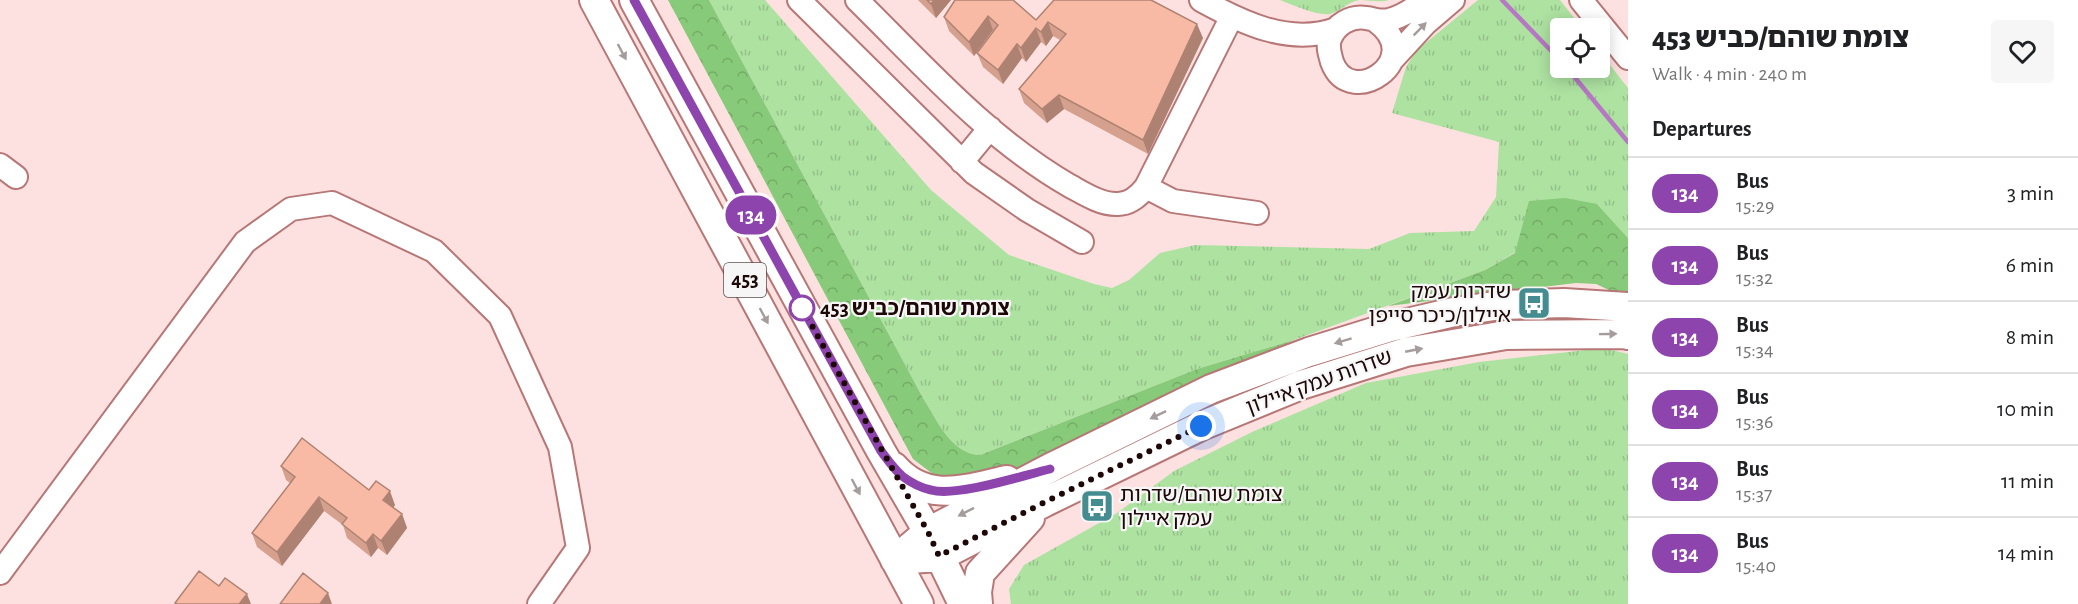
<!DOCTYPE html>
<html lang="en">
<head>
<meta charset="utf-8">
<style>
	:root { --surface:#fff; --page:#f6f6f6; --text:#202124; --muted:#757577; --line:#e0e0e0 }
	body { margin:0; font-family:"Alegreya Sans","Noto Sans Hebrew",sans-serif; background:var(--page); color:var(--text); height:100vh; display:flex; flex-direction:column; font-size:22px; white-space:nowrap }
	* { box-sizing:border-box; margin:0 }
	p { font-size:20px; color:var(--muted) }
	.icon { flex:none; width:33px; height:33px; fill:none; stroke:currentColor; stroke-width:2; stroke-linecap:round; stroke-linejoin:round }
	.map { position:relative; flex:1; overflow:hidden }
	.side { display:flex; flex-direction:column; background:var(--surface); width:450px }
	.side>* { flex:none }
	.badge { padding:0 12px; border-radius:20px; font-size:21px; line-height:39px }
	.buttons { position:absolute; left:1550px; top:18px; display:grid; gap:12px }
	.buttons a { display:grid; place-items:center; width:60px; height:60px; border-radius:6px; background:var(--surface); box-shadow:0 3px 15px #0003; font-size:30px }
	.you { position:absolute; width:30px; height:30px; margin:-15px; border:4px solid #fff; border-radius:50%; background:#1a73e8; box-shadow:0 0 0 9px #1a73e833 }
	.map>.badge { position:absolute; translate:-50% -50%; box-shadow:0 0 0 3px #fff }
	h2 { padding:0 24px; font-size:22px; line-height:54px }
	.round { display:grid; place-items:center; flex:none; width:63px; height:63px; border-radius:6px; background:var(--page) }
	.summary { display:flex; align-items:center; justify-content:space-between; height:102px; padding:0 24px }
	h1 { font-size:28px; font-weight:800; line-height:45px }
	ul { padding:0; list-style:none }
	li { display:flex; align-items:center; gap:18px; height:72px; padding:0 24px; border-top:2px solid var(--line) }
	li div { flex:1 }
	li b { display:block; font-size:22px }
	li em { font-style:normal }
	li .badge { min-width:66px; font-weight:700; text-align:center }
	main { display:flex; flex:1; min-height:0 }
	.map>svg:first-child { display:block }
	.grass { fill:url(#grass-tufts) }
	.forest { fill:url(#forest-crowns) }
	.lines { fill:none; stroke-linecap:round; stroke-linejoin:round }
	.stream { stroke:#b677c4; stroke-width:4.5 }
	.minor-casing { stroke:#b67776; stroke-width:26 }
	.major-casing { stroke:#b67776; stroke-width:32 }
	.minor { stroke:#fff; stroke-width:22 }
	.major { stroke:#fff; stroke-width:28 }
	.wall { fill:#d5a08d }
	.shaded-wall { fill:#ae8273 }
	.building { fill:#f8baa4; stroke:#ae8273; stroke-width:1.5 }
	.oneway { fill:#a59c9c }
	.line-casing { stroke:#fff; stroke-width:14 }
	.line { stroke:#8e44ad; stroke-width:9 }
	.walk { stroke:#1d0707; stroke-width:6; stroke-dasharray:0 10.8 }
	.stop-dot { fill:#fff; stroke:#8e44ad; stroke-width:3 }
	.labels { text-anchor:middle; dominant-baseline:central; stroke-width:4.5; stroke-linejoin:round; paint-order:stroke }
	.shield { fill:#f6f6f6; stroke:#5e4f4f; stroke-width:1.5 }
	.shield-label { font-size:20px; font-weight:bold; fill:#1d0707 }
	.poi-label { font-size:21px; fill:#1d0707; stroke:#f6f6f6; text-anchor:end }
	.stop-label { font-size:21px; font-weight:bold; fill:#1d0707; stroke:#f6f6f6; text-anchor:start }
	.street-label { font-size:21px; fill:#1d0707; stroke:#f6f6f6 }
</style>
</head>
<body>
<main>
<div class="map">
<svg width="1628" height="604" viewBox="0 0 1628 604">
	<defs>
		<pattern id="grass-tufts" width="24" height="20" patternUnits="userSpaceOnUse" patternTransform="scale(1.5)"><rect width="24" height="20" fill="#ade2a1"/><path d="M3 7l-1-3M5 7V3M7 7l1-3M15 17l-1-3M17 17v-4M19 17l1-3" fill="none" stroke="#94c089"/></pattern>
		<pattern id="forest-crowns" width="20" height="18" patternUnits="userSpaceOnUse" patternTransform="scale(1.5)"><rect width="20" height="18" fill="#87ca79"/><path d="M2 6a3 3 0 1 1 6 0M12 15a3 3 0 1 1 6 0" fill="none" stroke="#74ac67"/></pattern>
	</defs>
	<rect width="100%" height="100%" fill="#fde1e0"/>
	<path class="grass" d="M709,0H765L931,190L1009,255L1094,284L1112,288L1129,280L1160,253L1195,245L1369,249L1410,233L1474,231L1496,197L1499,142L1392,113L1406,67L1417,50L1478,0H1560L1582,28H1560V68H1599V51L1628,88V238L1597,204L1485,270L1294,340L1197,369L980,455C951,454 937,420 923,398Z
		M1280,0H1389C1379,3 1370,0 1360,0C1349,1 1341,11 1330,14C1317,16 1293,5 1280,0Z
		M1604,348L1628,354V604H1011L1009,589L1024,565L1117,513L1174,471L1252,432L1366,383L1479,362Z"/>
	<path class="forest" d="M668,0H709L923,398C937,420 951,454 980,455L1197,369L1294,340L1049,458L978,480L938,478L913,459Z
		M1565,198L1597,204L1628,238V296H1622L1596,284L1576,283L1388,306L1485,270L1515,253L1529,201Z"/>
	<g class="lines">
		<path class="stream" d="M1502,0L1560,60
			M1567,68L1628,142"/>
		<defs>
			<path id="minor" d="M799,0L974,173L1027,210L1082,242
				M857,0C923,65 988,139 1070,186C1083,193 1100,204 1116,204C1129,205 1138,197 1146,187L1232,16
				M1201,0C1241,22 1289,46 1336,29
				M1581,0L1628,58
				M1376,21C1428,59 1350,111 1332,62C1330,54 1327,47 1330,39C1335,25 1351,15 1366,18C1375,19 1380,22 1389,20C1401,17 1415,8 1425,0
				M1391,61L1425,24L1453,0
				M962,162L990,128
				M0,165L16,177
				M1146,187L1173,201L1257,213
				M0,573L245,242L291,209L332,203L434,251L500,316L560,447L578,548L539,604"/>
			<path id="major" d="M594,0L919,604
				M634,0L881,451L928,532L963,604
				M894,467C926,504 966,489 1007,480
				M895,560L928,532L1054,466L1211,389L1309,352L1390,327L1454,312L1501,305L1564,303L1628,307
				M895,560L939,557L1045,502L1201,426L1301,385L1406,352L1506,335L1623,334L1628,335
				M978,604L977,592L980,573L1030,518"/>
		</defs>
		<use href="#minor" class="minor-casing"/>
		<use href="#major" class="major-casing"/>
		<use href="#minor" class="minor"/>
		<use href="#major" class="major"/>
	</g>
	<path class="wall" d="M918,0H951L936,18Z
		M955,0H1015L1014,1L1036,20L1203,38L1148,154L1064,109L1047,123L1024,103L1019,89L1060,40L1053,36L1046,46L1041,42L1026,62L1022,58L1003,84L983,67L977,53L994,30H993L974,56L949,31L944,17Z
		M281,466L369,490L395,505L393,508L402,514L407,528L387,555L378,548L371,557L347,538L343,525L324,511L282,566L257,547L252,533L290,483L286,480Z"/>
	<path class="shaded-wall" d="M934,0H951L936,18L931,4Z
		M988,16L993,30L974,56L969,42Z
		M1048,22L1053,36L1046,46L1041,32Z
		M1197,24L1203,38L1148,154L1143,140Z
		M1036,28L1041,42L1026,62L1021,48Z
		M1017,44L1022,58L1003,84L998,70Z
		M1059,95L1064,109L1047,123L1042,109Z
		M390,491L395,505L388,514L383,500Z
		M319,497L324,511L282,566L277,552Z
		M402,514L407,528L387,555L381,541Z
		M373,534L378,548L371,557L366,543Z
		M328,593L332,604H320Z
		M247,594L251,604H240V603Z"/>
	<path class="building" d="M927,0H934L931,4Z
		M955,0H1013L1036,20L1054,0H1151L1197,24L1143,140L1059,95L1042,109L1019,89L1066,34L1048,22L1041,32L1036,28L1021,48L1017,44L998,70L977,53L998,25L988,16L969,42L944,17Z
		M302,438L369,490L376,481L390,491L383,500L402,514L381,541L373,534L366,543L342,524L347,518L319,497L277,552L252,533L295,477L281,466Z
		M199,571L219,586L225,578L247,594L240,603L241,604H177L175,603Z
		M303,573L328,593L320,604H280Z"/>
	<defs><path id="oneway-solid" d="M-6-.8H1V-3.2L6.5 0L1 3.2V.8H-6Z" transform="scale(1.5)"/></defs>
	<g class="oneway">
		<use href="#oneway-solid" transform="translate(1420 29) rotate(-45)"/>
		<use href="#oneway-solid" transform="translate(622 52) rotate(62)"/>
		<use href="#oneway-solid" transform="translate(764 316) rotate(62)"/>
		<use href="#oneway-solid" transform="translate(1608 334) rotate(-1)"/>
		<use href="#oneway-solid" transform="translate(1343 341) rotate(163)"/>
		<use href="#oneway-solid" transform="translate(1414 350) rotate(-11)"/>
		<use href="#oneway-solid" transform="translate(1158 415) rotate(154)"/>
		<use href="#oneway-solid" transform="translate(856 487) rotate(62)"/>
		<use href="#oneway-solid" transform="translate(966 512) rotate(153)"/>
	</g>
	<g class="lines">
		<defs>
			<path id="line" d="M634,0L881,451C887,459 894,469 902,476C910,482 921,488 931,490C957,497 1021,476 1050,469"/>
		</defs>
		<use href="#line" class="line-casing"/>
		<use href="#line" class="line"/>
		<path class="walk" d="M802,308L928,532L939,556L1045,502L1201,426"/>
	</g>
	<defs>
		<symbol id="bus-square" viewBox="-11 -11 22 22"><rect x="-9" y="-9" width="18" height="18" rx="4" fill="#448c90" stroke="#f6f6f6"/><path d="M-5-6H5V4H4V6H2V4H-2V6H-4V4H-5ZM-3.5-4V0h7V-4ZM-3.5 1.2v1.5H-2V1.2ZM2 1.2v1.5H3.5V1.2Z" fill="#fff"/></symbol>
	</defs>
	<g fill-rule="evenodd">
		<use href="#bus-square" x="1515" y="284" width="38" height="38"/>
		<use href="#bus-square" x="1078" y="487" width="38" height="38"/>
	</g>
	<circle class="stop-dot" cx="802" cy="308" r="12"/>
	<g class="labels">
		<rect class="shield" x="724" y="263" width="42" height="34" rx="4.5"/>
		<g class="shield-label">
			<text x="745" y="280">453</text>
		</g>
		<g class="poi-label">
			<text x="1511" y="291">שדרות עמק<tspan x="1511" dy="24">איילון/כיכר סייפן</tspan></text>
			<text x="1120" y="494" text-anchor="start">צומת שוהם/שדרות<tspan x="1120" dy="24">עמק איילון</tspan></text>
		</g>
		<g class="stop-label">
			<text x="820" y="308">צומת שוהם/כביש 453</text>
		</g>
		<g class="street-label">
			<text transform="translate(1319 382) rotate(-20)">שדרות עמק איילון</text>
		</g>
	</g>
</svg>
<div class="buttons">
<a><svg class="icon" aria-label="locate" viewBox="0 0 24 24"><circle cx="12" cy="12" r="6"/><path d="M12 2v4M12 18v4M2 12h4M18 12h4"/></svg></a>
</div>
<div class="you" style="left:1201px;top:426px"></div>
<b class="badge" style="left:751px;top:215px;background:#8e44ad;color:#fff">134</b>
</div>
<section class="side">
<div class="summary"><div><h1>צומת שוהם/כביש 453</h1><p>Walk · 4 min · 240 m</p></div><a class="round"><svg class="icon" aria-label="heart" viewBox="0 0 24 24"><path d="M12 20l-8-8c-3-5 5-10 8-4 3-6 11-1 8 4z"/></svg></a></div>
<h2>Departures</h2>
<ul>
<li><span class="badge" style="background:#8e44ad;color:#fff">134</span><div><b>Bus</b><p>15:29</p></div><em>3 min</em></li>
<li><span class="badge" style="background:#8e44ad;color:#fff">134</span><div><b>Bus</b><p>15:32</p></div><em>6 min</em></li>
<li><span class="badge" style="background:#8e44ad;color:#fff">134</span><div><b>Bus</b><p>15:34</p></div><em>8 min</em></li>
<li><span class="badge" style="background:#8e44ad;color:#fff">134</span><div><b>Bus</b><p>15:36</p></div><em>10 min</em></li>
<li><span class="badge" style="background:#8e44ad;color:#fff">134</span><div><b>Bus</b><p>15:37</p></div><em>11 min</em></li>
<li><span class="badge" style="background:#8e44ad;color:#fff">134</span><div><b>Bus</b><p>15:40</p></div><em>14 min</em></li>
</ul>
</section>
</main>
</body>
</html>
